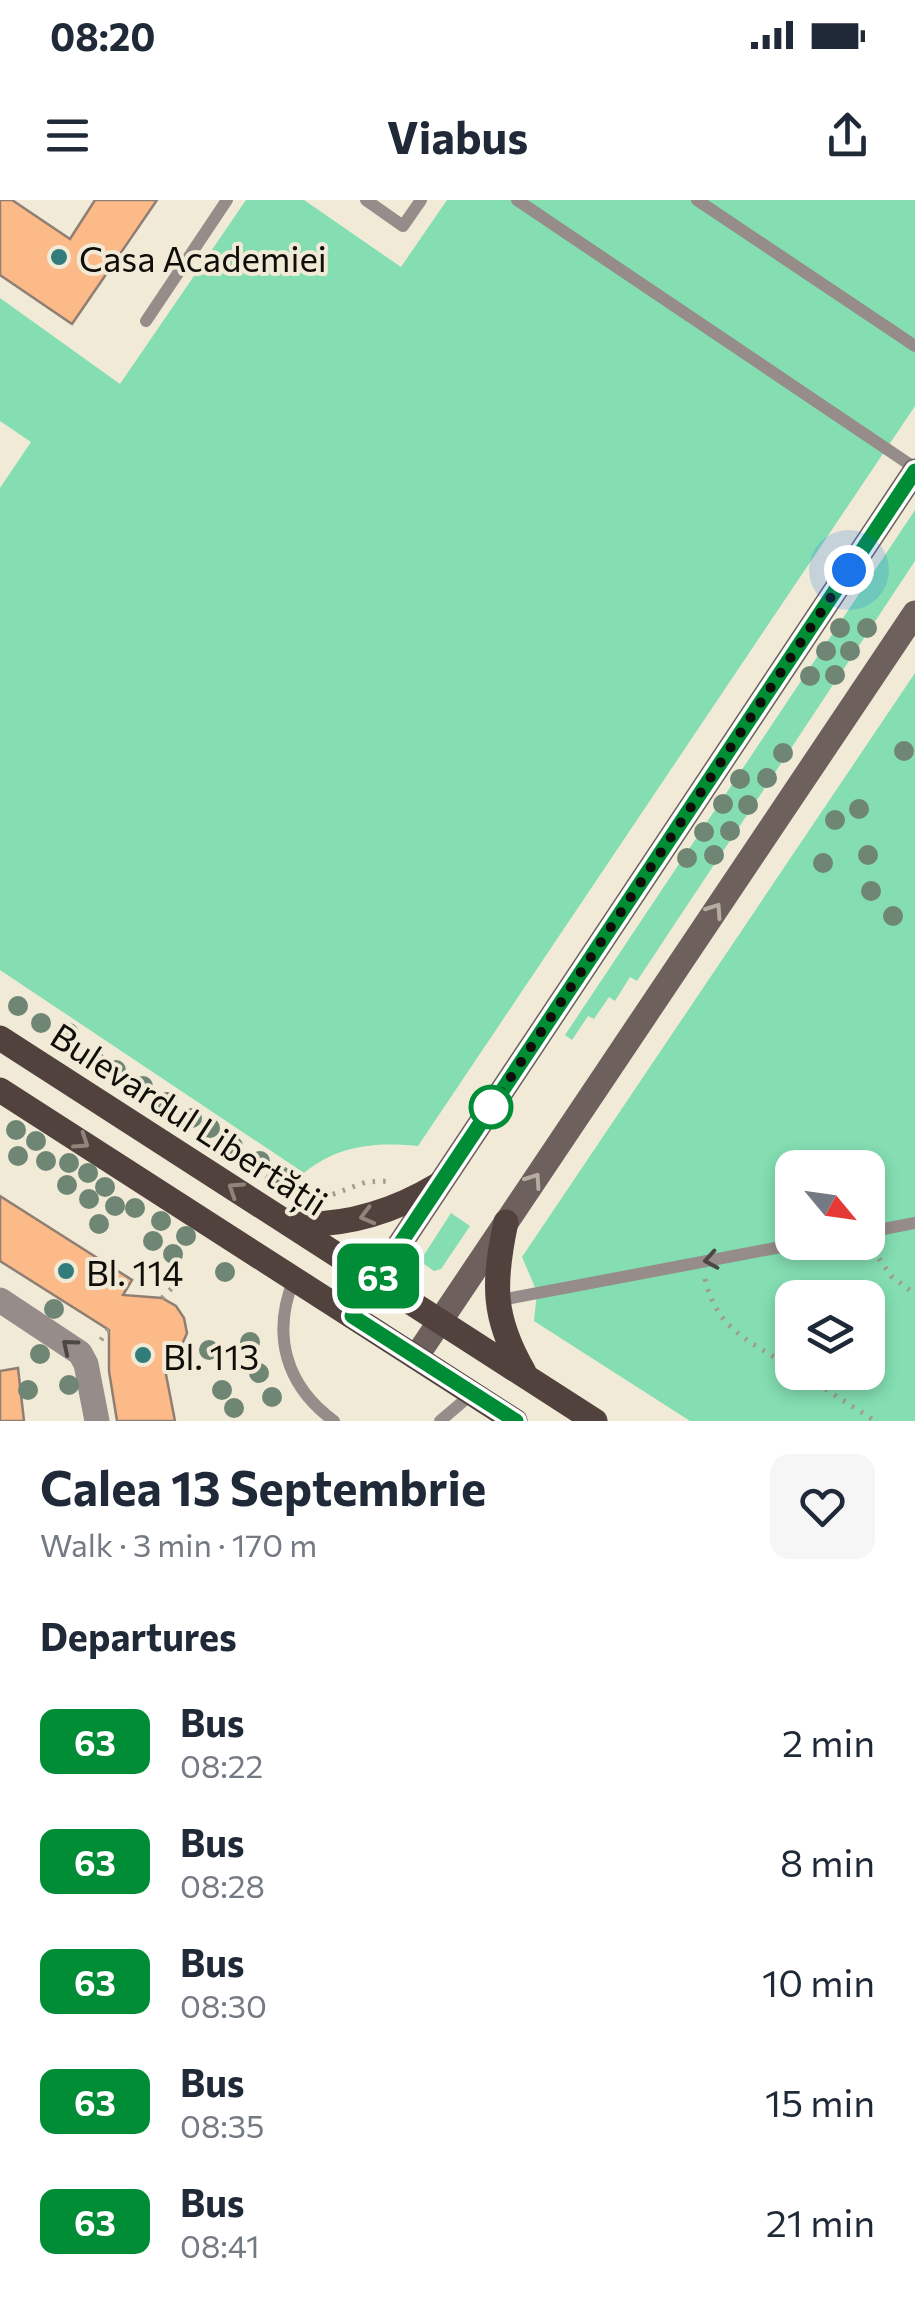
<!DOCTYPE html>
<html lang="en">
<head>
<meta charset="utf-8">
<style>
	:root { --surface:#fff; --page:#f6f6f7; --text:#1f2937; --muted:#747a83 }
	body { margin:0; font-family:Commissioner,sans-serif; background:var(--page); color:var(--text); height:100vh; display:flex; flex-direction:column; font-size:38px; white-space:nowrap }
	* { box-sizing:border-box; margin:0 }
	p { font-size:32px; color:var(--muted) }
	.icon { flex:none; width:55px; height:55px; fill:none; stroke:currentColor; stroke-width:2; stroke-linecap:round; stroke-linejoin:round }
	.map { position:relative; height:1221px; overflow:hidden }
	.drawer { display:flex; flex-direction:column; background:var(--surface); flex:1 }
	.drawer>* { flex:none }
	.badge { padding:0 20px; border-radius:15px; font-size:35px; line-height:65px }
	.needle { width:65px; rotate:119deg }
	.tools { position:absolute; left:775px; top:950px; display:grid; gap:20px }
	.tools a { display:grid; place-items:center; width:110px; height:110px; border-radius:20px; background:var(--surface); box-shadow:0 5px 15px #0003; font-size:50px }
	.you { position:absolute; width:50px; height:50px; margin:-25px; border:8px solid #fff; border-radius:50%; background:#1a73e8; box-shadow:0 0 0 15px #1a73e833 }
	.map>.badge { position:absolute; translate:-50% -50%; box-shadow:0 0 0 5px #fff }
	h2 { padding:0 40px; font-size:38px; line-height:90px }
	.round { display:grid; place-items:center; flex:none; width:105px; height:105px; border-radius:20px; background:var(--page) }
	.headline { display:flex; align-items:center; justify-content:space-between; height:170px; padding:0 40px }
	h1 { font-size:48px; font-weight:700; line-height:75px }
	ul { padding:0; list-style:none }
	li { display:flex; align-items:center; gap:30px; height:120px; padding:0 40px }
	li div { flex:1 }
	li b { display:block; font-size:38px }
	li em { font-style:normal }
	li .badge { min-width:110px; font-weight:700; text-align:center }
	.status { display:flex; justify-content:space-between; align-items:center; height:70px; padding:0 50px; background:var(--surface); direction:ltr }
	.status svg { height:28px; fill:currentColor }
	header { display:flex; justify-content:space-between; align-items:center; height:130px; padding:0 40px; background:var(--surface); font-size:45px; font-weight:700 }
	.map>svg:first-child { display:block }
	.green { fill:#84deb2; fill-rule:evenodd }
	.building { fill:#fdba89; stroke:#8f7f73; stroke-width:2.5 }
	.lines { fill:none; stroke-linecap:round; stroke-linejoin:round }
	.path { stroke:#a09b8d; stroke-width:5; stroke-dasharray:2.5 8; stroke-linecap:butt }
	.service { stroke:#968c8a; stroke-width:12 }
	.minor { stroke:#968c8a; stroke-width:25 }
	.secondary { stroke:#6e605d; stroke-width:25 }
	.primary { stroke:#51423e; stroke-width:25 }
	.tree { fill:#6e8673 }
	.oneway { stroke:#b6aca0 }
	.oneway2 { stroke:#91857b }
	.oneway3 { stroke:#4c4742 }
	.line-casing { stroke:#fff; stroke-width:22 }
	.line { stroke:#008d36; stroke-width:15 }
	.walk { stroke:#100e08; stroke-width:10; stroke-dasharray:0 18 }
	.poi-dot { fill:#337c7c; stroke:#f1ead7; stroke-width:4 }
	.stop-dot { fill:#fff; stroke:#008d36; stroke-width:5 }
	.labels { text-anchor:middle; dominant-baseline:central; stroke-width:8; stroke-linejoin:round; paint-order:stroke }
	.poi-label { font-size:35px; fill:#100e08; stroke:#f1ead7; text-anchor:start }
	.street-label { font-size:35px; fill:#100e08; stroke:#f1ead7 }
</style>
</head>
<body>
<div class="status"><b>08:20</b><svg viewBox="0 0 49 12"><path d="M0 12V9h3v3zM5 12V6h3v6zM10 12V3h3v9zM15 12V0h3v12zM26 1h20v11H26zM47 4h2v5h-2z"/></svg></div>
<header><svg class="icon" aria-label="menu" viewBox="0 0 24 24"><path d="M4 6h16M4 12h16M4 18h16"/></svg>Viabus<svg class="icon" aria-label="share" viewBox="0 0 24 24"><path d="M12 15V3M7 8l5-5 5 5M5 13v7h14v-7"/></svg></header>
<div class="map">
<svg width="915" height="1221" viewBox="0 0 915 1221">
	<rect width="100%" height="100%" fill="#f1ead7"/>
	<path class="green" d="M246,0H304L401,67L447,0H915V206L418,946C376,942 338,945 304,973L0,770V288L31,242L0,221V98L120,184Z
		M915,310V361L637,781L630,777L615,801L609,797L594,819L588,816L572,840L565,835Z
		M915,473V1221H690L534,1121L537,1092L522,1057ZM792,968H868V1042H792ZM792,1098H868V1172H792Z
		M451,1013L470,1026L441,1069L434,1071L424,1064L422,1058Z"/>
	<path class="building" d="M0,0H12L70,39L95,0H157L72,124L0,75Z
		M0,996L132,1080L123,1095L162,1098L176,1106L184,1118L187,1133L177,1156L164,1164L175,1221H117L109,1171V1130L0,1061Z
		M18,1168L24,1221H0V1171Z"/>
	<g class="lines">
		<path class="path" d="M248,965L302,999
			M323,998L366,982L389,981
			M873,1050L891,1076L915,1094
			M705,1079C717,1131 751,1141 792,1168
			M162,1098L174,1086
			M101,1140L107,1131L116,1130
			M799,1172L875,1221"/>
		<path class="service" d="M366,0L403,26L421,0
			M517,0L915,268
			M697,0L915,146
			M146,121L227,0
			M868,1032L915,1023
			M294,1079C271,1135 286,1186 334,1221
			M496,1101L807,1042
			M440,1221L473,1193"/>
		<path class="minor" d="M0,1100L80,1153L86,1164L97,1221"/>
		<path class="secondary" d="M352,1116L915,271
			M416,1157L915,413"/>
		<path class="primary" d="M0,838L595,1221
			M0,890L515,1221
			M506,1022C493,1083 492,1117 524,1172
			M291,1024C345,1027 393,1012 438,985"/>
	</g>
	<g class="tree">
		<circle cx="840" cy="428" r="10"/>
		<circle cx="867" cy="428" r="10"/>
		<circle cx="826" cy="451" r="10"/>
		<circle cx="850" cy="451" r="10"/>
		<circle cx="835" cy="475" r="10"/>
		<circle cx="810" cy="476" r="10"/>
		<circle cx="904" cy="551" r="10"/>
		<circle cx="783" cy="553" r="10"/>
		<circle cx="767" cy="578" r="10"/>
		<circle cx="740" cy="579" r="10"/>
		<circle cx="723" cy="604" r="10"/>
		<circle cx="748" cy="605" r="10"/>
		<circle cx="859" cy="609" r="10"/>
		<circle cx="835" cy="620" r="10"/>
		<circle cx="730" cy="631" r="10"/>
		<circle cx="704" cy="632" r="10"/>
		<circle cx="714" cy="655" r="10"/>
		<circle cx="868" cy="655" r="10"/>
		<circle cx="687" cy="658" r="10"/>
		<circle cx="823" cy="663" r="10"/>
		<circle cx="871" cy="691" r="10"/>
		<circle cx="893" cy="716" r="10"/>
		<circle cx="18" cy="806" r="10"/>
		<circle cx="41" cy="823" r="10"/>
		<circle cx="69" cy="833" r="10"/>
		<circle cx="94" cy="859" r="10"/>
		<circle cx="116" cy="870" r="10"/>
		<circle cx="143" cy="886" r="10"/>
		<circle cx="167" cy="902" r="10"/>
		<circle cx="192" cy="918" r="10"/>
		<circle cx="210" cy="928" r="10"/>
		<circle cx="16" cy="930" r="10"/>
		<circle cx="36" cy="941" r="10"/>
		<circle cx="233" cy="946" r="10"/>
		<circle cx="18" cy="956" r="10"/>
		<circle cx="46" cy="961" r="10"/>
		<circle cx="260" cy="961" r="10"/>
		<circle cx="69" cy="963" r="10"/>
		<circle cx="88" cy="973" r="10"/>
		<circle cx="281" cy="976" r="10"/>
		<circle cx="67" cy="985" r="10"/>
		<circle cx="105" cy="987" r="10"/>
		<circle cx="89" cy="999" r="10"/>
		<circle cx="115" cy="1006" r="10"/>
		<circle cx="135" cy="1008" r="10"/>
		<circle cx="161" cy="1021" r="10"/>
		<circle cx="99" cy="1024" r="10"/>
		<circle cx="186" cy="1036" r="10"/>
		<circle cx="153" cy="1041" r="10"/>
		<circle cx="173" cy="1054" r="10"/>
		<circle cx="225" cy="1072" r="10"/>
		<circle cx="54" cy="1109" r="10"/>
		<circle cx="250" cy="1142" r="10"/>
		<circle cx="209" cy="1150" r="10"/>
		<circle cx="40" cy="1154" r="10"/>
		<circle cx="259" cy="1173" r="10"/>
		<circle cx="69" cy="1185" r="10"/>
		<circle cx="28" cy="1190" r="10"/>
		<circle cx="222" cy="1190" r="10"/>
		<circle cx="272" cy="1197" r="10"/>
		<circle cx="234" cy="1208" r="10"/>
	</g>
	<defs><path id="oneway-chevron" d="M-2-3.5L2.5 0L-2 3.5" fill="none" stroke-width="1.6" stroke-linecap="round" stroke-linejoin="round" transform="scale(2.5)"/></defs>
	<g class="oneway">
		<use href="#oneway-chevron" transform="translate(715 710) rotate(-56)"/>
		<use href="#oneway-chevron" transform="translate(534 980) rotate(-56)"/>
	</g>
	<g class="oneway2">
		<use href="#oneway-chevron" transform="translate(82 942) rotate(33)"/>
		<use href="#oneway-chevron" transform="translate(235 989) rotate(-147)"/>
		<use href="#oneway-chevron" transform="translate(367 1016) rotate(165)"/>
	</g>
	<g class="oneway3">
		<use href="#oneway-chevron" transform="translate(711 1060) rotate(170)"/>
		<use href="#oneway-chevron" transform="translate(69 1146) rotate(-140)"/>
	</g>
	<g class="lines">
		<defs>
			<path id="line" d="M516,1221L352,1116L915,271"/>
		</defs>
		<use href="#line" class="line-casing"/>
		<use href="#line" class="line"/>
		<path class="walk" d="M491,907L849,370"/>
	</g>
	<g class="poi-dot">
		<circle cx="59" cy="57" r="10"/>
		<circle cx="66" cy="1071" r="10"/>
		<circle cx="143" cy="1155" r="10"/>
	</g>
	<circle class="stop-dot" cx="491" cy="907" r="20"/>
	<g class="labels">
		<g class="poi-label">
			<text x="79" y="57">Casa Academiei</text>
			<text x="86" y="1071">Bl. 114</text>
			<text x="163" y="1155">Bl. 113</text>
		</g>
		<g class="street-label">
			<text transform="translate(190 918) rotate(33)">Bulevardul Libertății</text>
		</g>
	</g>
</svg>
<div class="tools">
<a><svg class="needle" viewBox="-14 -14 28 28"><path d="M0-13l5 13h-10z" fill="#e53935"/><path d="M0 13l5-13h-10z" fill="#747a83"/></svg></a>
<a><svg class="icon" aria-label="layers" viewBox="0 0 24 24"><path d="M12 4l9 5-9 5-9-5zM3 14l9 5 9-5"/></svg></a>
</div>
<div class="you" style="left:849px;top:370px"></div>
<b class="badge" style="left:378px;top:1076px;background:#008d36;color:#fff">63</b>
</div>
<section class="drawer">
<div class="headline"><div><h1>Calea 13 Septembrie</h1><p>Walk · 3 min · 170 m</p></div><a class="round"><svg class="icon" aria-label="heart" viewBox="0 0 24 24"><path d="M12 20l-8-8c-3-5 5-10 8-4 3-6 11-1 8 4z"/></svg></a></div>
<h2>Departures</h2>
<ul>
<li><span class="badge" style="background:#008d36;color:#fff">63</span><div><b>Bus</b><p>08:22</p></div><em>2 min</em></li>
<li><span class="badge" style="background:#008d36;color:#fff">63</span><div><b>Bus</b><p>08:28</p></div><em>8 min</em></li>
<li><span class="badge" style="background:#008d36;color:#fff">63</span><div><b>Bus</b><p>08:30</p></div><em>10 min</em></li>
<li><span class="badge" style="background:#008d36;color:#fff">63</span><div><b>Bus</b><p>08:35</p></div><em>15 min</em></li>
<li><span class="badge" style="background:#008d36;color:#fff">63</span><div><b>Bus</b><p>08:41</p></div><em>21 min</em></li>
</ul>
</section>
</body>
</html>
